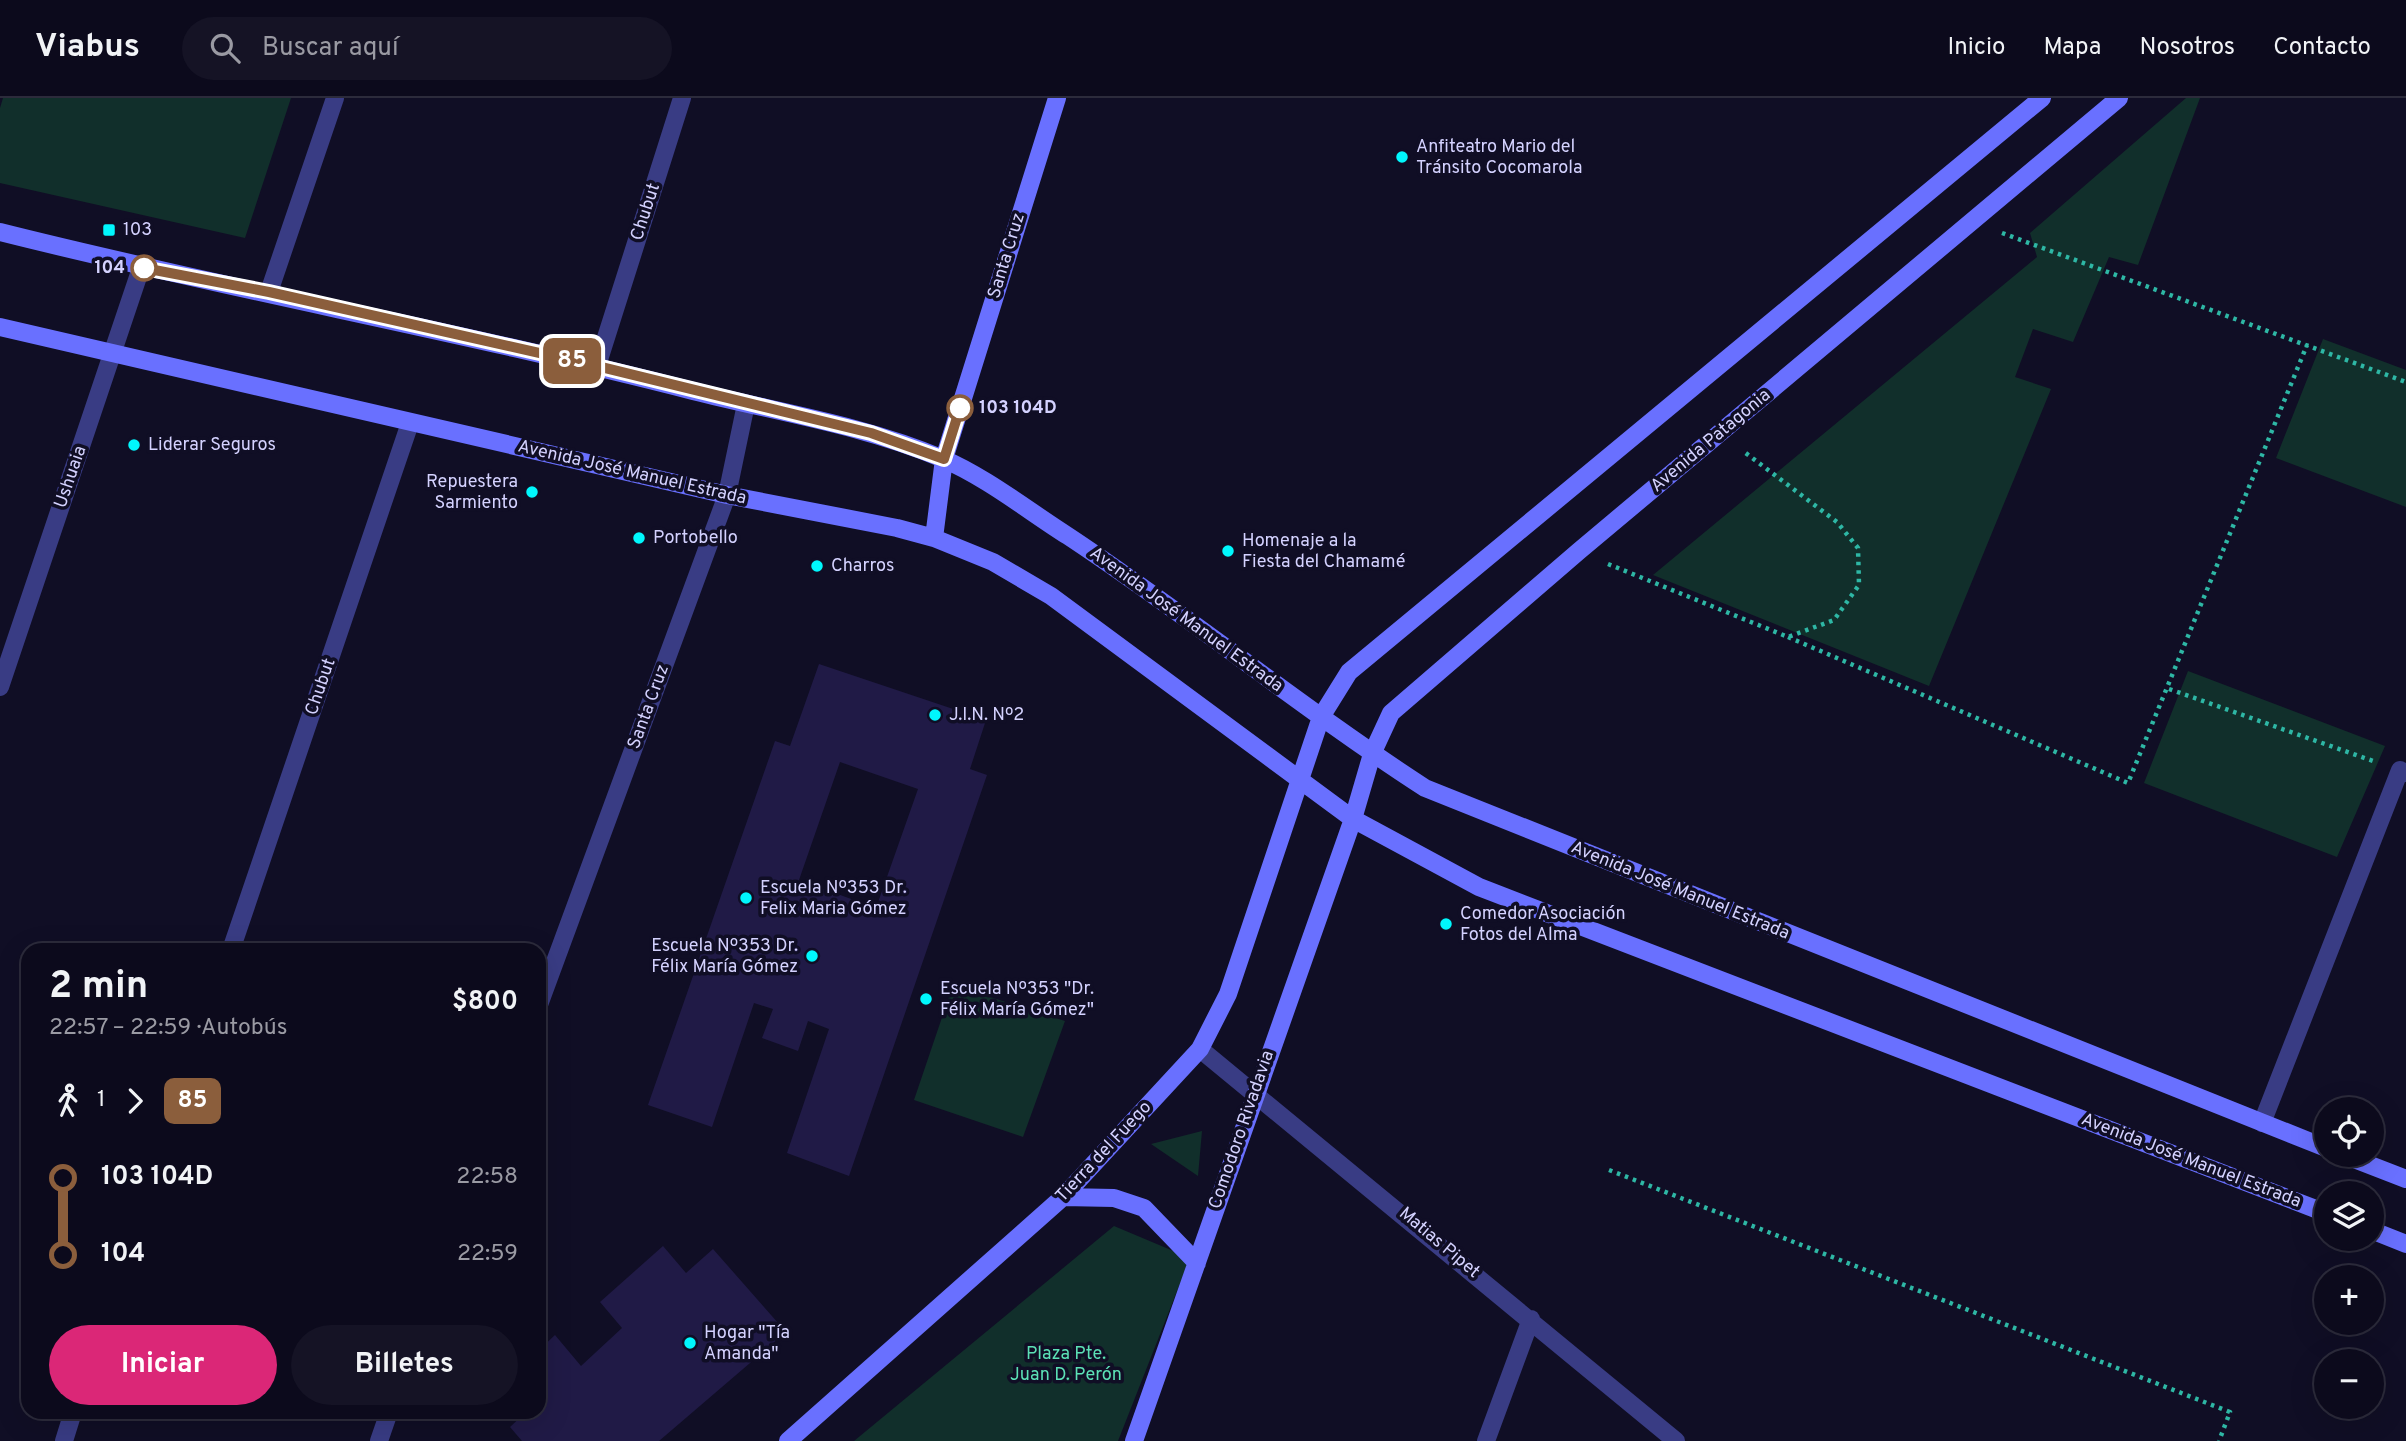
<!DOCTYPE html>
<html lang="es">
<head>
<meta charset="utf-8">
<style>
	:root { --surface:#0c0a1c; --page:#151325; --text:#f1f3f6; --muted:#9a9aa3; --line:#2c2b3b; --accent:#db2777 }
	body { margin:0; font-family:Overpass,sans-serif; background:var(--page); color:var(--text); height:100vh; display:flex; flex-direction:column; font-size:26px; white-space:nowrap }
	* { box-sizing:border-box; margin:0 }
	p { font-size:23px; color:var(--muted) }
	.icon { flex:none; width:38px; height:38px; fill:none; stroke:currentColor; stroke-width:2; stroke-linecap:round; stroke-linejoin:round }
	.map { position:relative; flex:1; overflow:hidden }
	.drawer { position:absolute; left:21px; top:845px; width:525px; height:476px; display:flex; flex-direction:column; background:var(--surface); border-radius:21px; box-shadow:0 7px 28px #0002,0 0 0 2px var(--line) }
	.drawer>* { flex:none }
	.badge { padding:0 14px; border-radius:10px; font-size:24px; line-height:46px }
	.buttons { position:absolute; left:2314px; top:999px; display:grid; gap:14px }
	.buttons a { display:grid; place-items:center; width:70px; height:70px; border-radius:50%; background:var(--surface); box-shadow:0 7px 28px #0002,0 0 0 2px var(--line); font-size:35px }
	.map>.badge { position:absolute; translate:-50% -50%; box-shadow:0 0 0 4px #fff }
	.legs { display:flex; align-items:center; gap:10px; height:77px; padding:0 28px; font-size:23px }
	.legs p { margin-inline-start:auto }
	.headline { display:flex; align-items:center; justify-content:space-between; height:119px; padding:0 28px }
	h1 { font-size:38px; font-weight:700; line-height:52px }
	.cta { display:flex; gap:14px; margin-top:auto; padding:14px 28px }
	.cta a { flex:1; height:80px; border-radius:42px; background:var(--accent); color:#fff; font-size:28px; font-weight:700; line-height:80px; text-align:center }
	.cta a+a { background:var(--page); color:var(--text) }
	ul { padding:0 28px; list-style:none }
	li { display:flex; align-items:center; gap:24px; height:77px; font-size:26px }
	li i { display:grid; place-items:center; width:10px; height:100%; margin:0 9px; background:currentColor }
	li i::after { content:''; width:18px; height:18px; margin:-9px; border:5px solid; border-radius:50%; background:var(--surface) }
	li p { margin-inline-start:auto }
	li:first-child i { background:linear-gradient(#0000 50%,currentColor 0) }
	li:last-child i { background:linear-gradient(currentColor 50%,#0000 0) }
	header { display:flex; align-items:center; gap:42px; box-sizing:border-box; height:98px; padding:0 35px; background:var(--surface); border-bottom:2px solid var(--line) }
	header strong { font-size:33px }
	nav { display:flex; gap:38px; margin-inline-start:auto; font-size:24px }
	.search { width:490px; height:63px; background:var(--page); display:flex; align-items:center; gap:18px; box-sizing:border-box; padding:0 24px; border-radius:38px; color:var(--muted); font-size:26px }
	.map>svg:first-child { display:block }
	.green { fill:#112f2b }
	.building { fill:#201a46; fill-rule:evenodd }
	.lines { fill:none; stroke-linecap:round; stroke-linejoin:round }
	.path { stroke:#2eb7a5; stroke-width:4.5; stroke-dasharray:3.5 5; stroke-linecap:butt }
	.street { stroke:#393c84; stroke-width:18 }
	.secondary { stroke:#6970ff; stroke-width:18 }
	.line-1-casing { stroke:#fff; stroke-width:16 }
	.line-1 { stroke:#8b5e3c; stroke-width:10 }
	.poi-dot { fill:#00f7fd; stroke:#100e25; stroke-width:2.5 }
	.stop-1-dot { fill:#fff; stroke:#8b5e3c; stroke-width:3.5 }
	.labels { text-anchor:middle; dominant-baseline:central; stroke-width:7; stroke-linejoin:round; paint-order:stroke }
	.poi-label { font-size:18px; fill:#d4d2ff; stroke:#100e25; text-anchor:start }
	.street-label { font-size:18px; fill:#d4d2ff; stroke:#100e25 }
	.stop-label { font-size:18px; font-weight:bold; fill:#d4d2ff; stroke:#100e25; text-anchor:end }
	.park-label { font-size:18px; fill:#5ce1b6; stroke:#100e25 }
</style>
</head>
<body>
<header>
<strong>Viabus</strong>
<div class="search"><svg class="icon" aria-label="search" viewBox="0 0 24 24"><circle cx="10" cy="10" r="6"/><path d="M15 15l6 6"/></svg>Buscar aquí</div>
<nav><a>Inicio</a><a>Mapa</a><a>Nosotros</a><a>Contacto</a></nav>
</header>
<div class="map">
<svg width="2406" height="1343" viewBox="0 0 2406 1343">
	<rect width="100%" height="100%" fill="#100e25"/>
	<path class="green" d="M3,0H291L245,140L0,85V10Z
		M2186,0H2200L2138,167L2109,159L2073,244L2033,231L2015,279L2051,291L1929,588L1653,477L2037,159L2030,135Z
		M2323,241L2406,272V409L2276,360Z
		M2188,573L2385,648L2337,759L2144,685Z
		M953,887L1065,923L1023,1039L914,1002Z
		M1202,1033L1198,1078L1151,1046Z
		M1114,1128L1190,1160L1118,1343H854Z"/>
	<path class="building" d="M819,566L986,622L970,671L987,677L849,1078L787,1055L829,931L808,923L798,953L762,940L773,911L754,905L712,1029L648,1007L775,643L790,648ZM840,664L918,691L876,810L799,782Z
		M663,1148L686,1175L713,1151L786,1234L659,1343H522L510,1329L526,1314H539V1252L555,1237L581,1268L622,1230L600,1204Z"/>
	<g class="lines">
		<path class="path" d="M2002,135L2406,284
			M1608,466L1788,539L1834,522L1859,487L1858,450L1837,424L1743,353
			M1788,539L2128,685L2307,247
			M2169,591L2373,663
			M1609,1072L2230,1314L2219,1343"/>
		<path class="street" d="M269,194L335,0
			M597,268L682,0
			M0,589L141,170
			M231,852L410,325
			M539,907L727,397L746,306
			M1200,951L1676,1343
			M2262,1025L2400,672L2406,675
			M64,1343L73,1314
			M379,1343L389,1314
			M1486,1343L1531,1221"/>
		<path class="secondary" d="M0,134C230,192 463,234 693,293C776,314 863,327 941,360C986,379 1027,412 1068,438C1189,518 1303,611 1425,690L2326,1050
			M0,229L727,397L897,430L934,440L993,464L1051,498L1353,721L1479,789L2326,1115
			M934,440L944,361L1057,0
			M2344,1057L2406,1081
			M1063,1099L1114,1100L1144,1110L1197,1165
			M2371,1132L2406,1146
			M788,1343L1063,1099L1200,951L1228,896L1321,619L1349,574L2042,0
			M1134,1343L1353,721L1372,656L1391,615L1579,453L2119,0"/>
	</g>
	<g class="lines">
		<defs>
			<path id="line-1" d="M144,170L269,194L597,268L871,335L944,361L960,310"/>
		</defs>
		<use href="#line-1" class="line-1-casing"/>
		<use href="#line-1" class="line-1"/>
	</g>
	<g class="poi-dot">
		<circle cx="1402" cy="59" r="7"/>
		<rect x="102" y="125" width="14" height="14" rx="3.5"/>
		<circle cx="134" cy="347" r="7"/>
		<circle cx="532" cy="394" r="7"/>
		<circle cx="639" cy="440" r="7"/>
		<circle cx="1228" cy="453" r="7"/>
		<circle cx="817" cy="468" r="7"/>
		<circle cx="935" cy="617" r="7"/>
		<circle cx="746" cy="800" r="7"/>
		<circle cx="1446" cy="826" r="7"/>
		<circle cx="812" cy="858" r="7"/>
		<circle cx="926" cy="901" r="7"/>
		<circle cx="690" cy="1245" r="7"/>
	</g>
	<g class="stop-1-dot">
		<circle cx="144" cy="170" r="12"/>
		<circle cx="960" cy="310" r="12"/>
	</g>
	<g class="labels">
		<g class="poi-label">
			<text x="1416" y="49">Anfiteatro Mario del<tspan x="1416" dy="21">Tránsito Cocomarola</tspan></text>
			<text x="123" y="132">103</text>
			<text x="148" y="347">Liderar Seguros</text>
			<text x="518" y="384" text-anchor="end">Repuestera<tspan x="518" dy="21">Sarmiento</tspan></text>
			<text x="653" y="440">Portobello</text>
			<text x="1242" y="443">Homenaje a la<tspan x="1242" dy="21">Fiesta del Chamamé</tspan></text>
			<text x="831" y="468">Charros</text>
			<text x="949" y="617">J.I.N. Nº2</text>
			<text x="760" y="790">Escuela Nº353 Dr.<tspan x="760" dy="21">Felix Maria Gómez</tspan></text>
			<text x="1460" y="816">Comedor Asociación<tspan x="1460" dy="21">Fotos del Alma</tspan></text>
			<text x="798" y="848" text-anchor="end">Escuela Nº353 Dr.<tspan x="798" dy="21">Félix María Gómez</tspan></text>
			<text x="940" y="891">Escuela Nº353 "Dr.<tspan x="940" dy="21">Félix María Gómez"</tspan></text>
			<text x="704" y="1235">Hogar "Tía<tspan x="704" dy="21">Amanda"</tspan></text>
		</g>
		<g class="street-label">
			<text transform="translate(646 114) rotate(-72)">Chubut</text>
			<text transform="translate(1007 158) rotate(-73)">Santa Cruz</text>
			<text transform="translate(1711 343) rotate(-40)">Avenida Patagonia</text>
			<text transform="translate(632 375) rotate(13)">Avenida José Manuel Estrada</text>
			<text transform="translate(71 379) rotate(-71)">Ushuaia</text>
			<text transform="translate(1186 522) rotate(36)">Avenida José Manuel Estrada</text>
			<text transform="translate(321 589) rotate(-71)">Chubut</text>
			<text transform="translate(649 609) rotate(-70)">Santa Cruz</text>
			<text transform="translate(1680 793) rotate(22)">Avenida José Manuel Estrada</text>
			<text transform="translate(1242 1032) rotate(-71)">Comodoro Rivadavia</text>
			<text transform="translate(1104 1054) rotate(-47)">Tierra del Fuego</text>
			<text transform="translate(2191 1063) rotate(21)">Avenida José Manuel Estrada</text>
			<text transform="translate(1439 1145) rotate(40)">Matias Pipet</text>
		</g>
		<g class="stop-label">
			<text x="125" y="170">104</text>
			<text x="979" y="310" text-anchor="start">103 104D</text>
		</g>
		<g class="park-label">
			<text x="1066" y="1256">Plaza Pte.<tspan x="1066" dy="21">Juan D. Perón</tspan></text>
		</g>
	</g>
</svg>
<div class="buttons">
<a><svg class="icon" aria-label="locate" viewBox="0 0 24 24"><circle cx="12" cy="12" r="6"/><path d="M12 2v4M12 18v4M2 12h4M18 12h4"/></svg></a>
<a><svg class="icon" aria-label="layers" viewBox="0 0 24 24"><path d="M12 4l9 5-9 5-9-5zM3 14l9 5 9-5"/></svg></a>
<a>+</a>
<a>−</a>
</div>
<b class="badge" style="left:572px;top:263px;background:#8b5e3c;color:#fff">85</b>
<section class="drawer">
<div class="headline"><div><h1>2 min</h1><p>22:57 – 22:59 · Autobús</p></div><b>$800</b></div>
<div class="legs"><svg class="icon" aria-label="walk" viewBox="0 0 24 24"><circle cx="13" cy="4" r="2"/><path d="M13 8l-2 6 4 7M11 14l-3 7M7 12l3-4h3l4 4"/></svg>1<svg class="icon" aria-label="forward" viewBox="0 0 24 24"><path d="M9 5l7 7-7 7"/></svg><b class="badge" style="background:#8b5e3c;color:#fff">85</b></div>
<ul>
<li><i style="color:#8b5e3c"></i><b>103 104D</b><p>22:58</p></li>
<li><i style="color:#8b5e3c"></i><b>104</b><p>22:59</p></li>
</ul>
<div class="cta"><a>Iniciar</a><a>Billetes</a></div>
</section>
</div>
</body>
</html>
